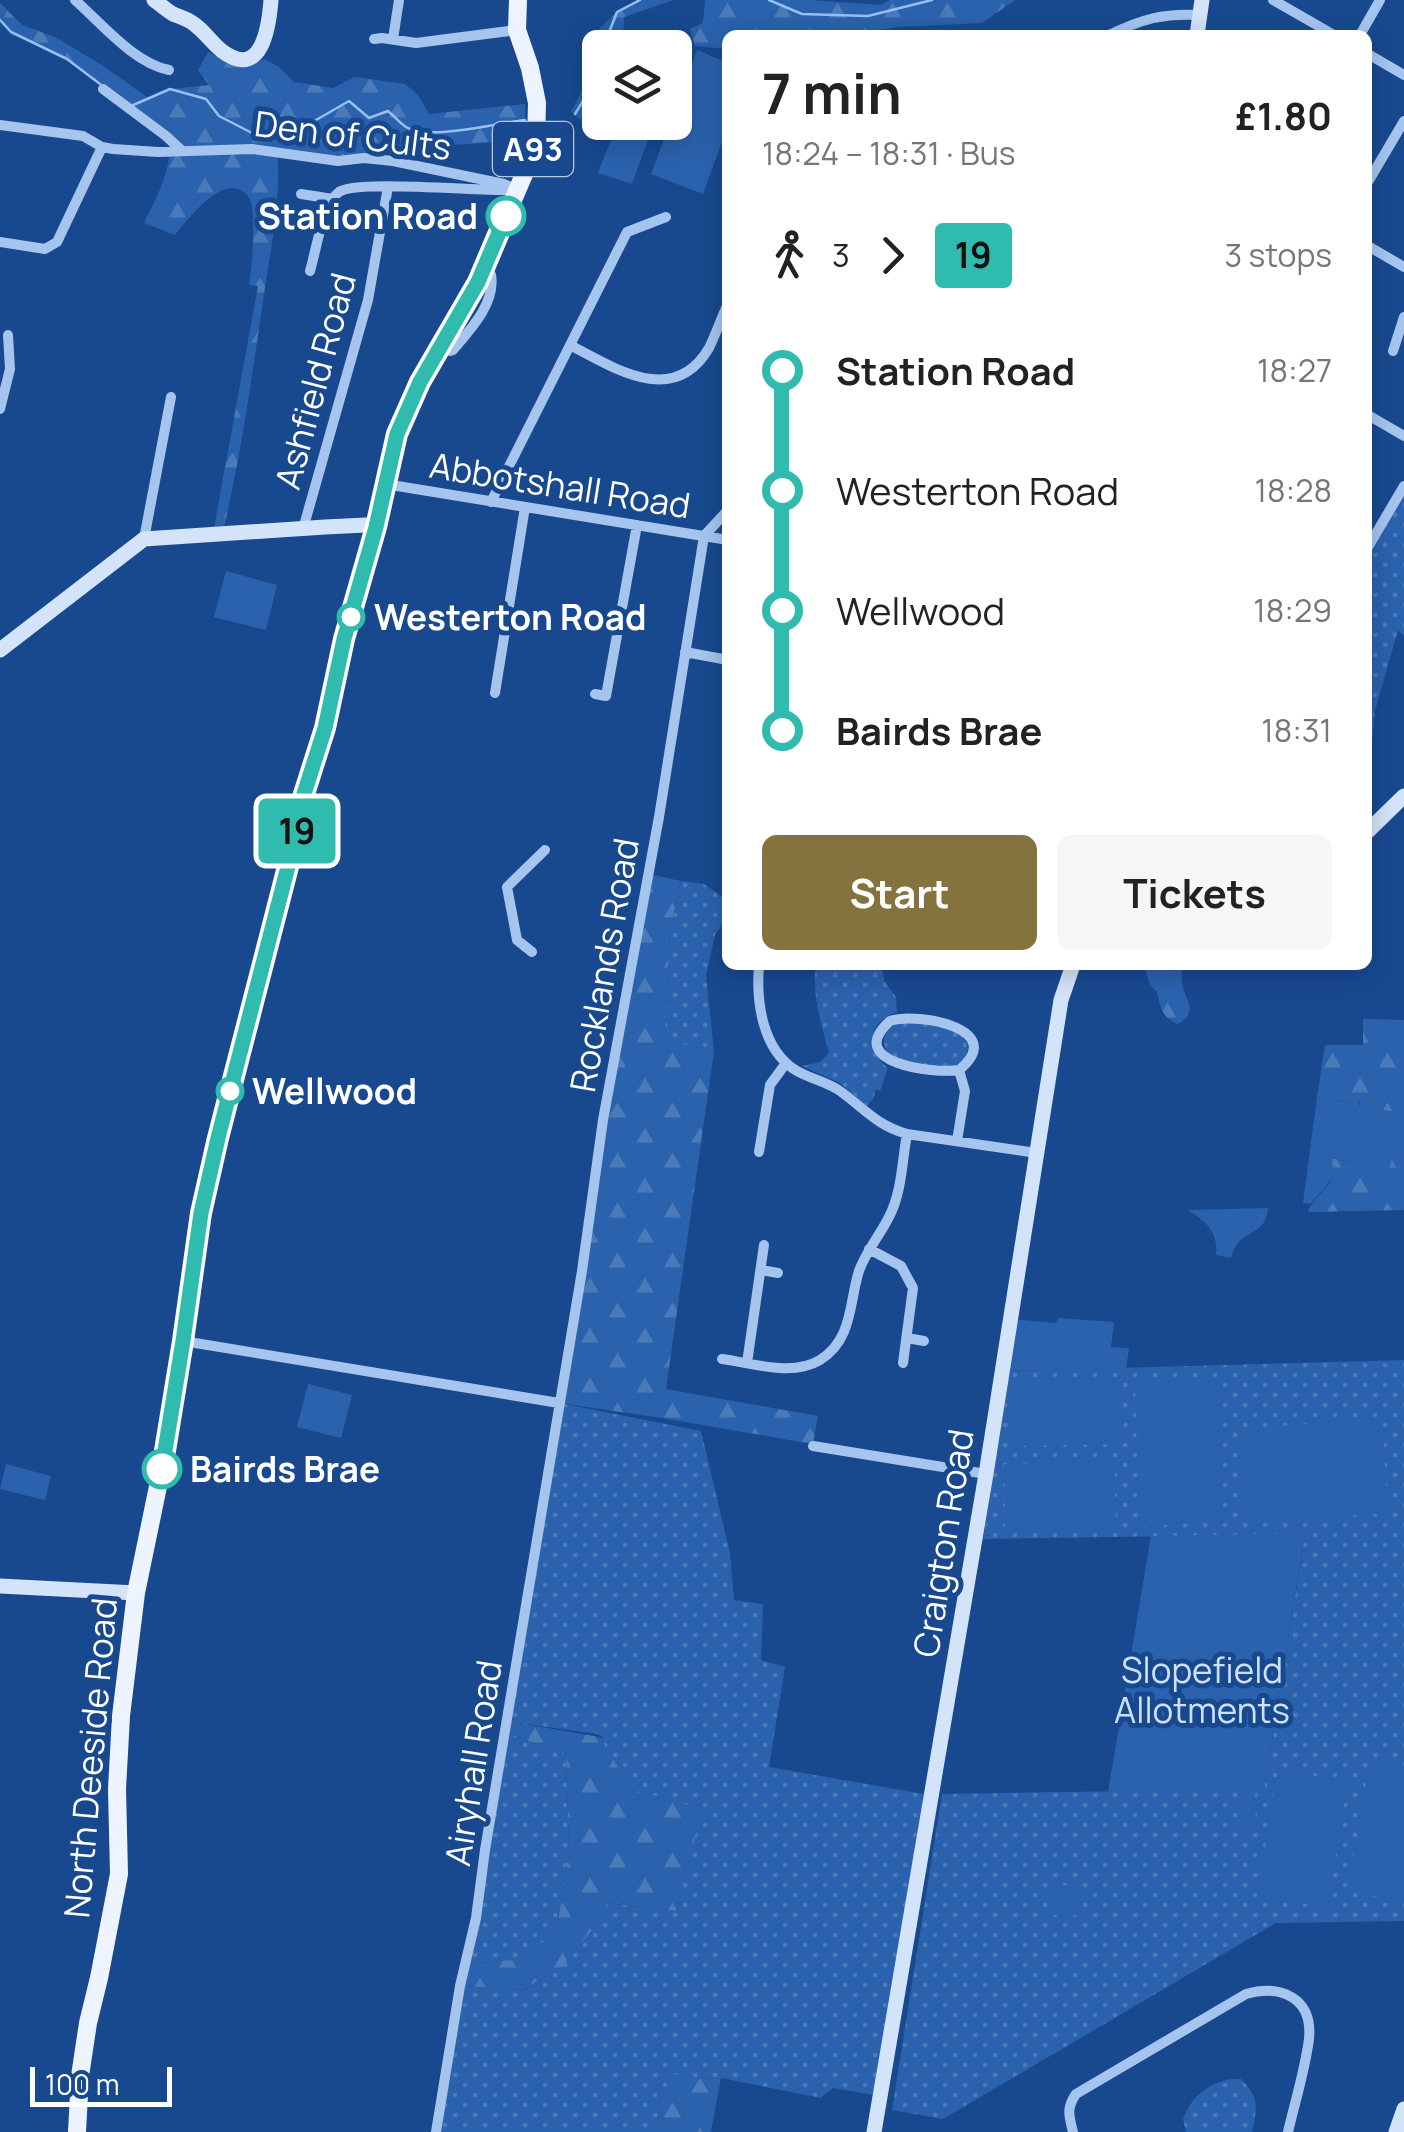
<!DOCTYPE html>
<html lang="en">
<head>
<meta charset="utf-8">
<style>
	:root { --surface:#fff; --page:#f6f6f6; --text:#222; --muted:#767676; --accent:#85733f }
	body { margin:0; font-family:Manrope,sans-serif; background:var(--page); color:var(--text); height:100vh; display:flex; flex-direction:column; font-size:38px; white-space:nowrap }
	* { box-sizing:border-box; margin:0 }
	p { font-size:32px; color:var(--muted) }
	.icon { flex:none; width:55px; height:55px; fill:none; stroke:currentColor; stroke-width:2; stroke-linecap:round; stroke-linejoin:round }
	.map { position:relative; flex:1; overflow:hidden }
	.details { position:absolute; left:722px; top:30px; width:650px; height:940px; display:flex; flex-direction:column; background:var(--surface); border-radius:15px; box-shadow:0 5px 25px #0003 }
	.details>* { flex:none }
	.badge { padding:0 20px; border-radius:8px; font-size:35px; line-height:65px }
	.fabs { position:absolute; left:582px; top:30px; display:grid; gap:20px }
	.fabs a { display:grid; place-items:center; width:110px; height:110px; border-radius:15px; background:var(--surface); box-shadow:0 5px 25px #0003; font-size:50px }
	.scale { position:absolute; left:30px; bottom:25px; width:142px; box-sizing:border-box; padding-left:10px; border:5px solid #fff; border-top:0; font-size:28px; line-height:35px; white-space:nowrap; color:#fff; -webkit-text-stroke:8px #18498f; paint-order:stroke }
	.map>.badge { position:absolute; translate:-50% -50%; box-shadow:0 0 0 5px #fff }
	.legs { display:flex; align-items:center; gap:15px; height:110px; padding:0 40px; font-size:32px }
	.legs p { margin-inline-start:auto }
	.summary { display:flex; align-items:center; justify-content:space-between; height:170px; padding:0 40px }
	h1 { font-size:55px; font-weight:700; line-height:75px }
	.action { display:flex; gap:20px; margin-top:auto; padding:20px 40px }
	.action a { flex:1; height:115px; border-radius:15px; background:var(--accent); color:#fff; font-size:40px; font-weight:700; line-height:115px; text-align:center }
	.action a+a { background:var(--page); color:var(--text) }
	ul { padding:0 40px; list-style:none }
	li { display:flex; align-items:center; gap:35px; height:120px; font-size:38px }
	li i { display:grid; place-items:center; width:15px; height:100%; margin:0 12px; background:currentColor }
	li i::after { content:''; width:25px; height:25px; margin:-12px; border:8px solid; border-radius:50%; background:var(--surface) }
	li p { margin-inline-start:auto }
	li:first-child i { background:linear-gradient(#0000 50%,currentColor 0) }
	li:last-child i { background:linear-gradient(currentColor 50%,#0000 0) }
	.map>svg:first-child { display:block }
	.grass { fill:url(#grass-dots) }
	.forest { fill:url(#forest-firs) }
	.garden { fill:#2b62ad }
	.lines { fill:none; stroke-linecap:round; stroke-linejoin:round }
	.stream { stroke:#98bff1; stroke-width:2.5 }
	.street { stroke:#a5c5ef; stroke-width:10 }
	.secondary { stroke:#d3e3fa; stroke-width:15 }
	.primary { stroke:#edf4ff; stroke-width:18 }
	.line-1-casing { stroke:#fff; stroke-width:22 }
	.line-1 { stroke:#2fbbad; stroke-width:15 }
	.stop-1-dot { fill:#fff; stroke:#2fbbad; stroke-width:5 }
	.labels { text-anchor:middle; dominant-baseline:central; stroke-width:10; stroke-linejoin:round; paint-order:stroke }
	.shield { fill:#18498f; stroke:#bac8dd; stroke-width:2.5 }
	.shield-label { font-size:32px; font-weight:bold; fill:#fff }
	.street-label { font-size:35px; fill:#fff; stroke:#18498f }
	.stop-label { font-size:35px; font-weight:bold; fill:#fff; stroke:#18498f; text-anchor:start }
	.park-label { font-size:35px; fill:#cce0fb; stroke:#18498f }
</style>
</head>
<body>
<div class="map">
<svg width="1404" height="2132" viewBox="0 0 1404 2132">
	<defs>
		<pattern id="grass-dots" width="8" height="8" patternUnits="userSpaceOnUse" patternTransform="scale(2.5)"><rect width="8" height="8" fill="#2b62ad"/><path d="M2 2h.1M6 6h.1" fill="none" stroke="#4b7ab9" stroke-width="1.8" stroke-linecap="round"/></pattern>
		<pattern id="forest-firs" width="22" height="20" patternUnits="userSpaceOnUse" patternTransform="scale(2.5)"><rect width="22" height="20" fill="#2b62ad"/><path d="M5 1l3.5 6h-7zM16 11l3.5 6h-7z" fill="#4b7ab9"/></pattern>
	</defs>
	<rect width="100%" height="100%" fill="#18498f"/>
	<path class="grass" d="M1404,486V636L1398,630L1375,711L1368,787V552Z
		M681,881L704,884L727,900V917L715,935L706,975L714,1051L674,1042L665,1030L670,930Z
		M816,965H881L885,982L896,997L897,1012C867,1022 865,1049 888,1068L880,1091L876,1089L873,1099L867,1106L840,1083L802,1066L820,1062L829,1053C822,1026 811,993 816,965Z
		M900,1023C917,1023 940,1023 956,1031C973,1039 971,1062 952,1066C930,1070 908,1062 889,1055C879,1040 884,1029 900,1023Z
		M1404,1360V1921L1276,1923L943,2119L892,2110L942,1794L1264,1789L1305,1534L983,1539L1010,1371Z
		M559,1403L701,1431L730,1553L734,1600L763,1604L761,1660L785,1667L769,1767L924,1794L874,2095L833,2088L821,2098L721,2078L700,2079L669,2074L659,2132H439L460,1986L524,1990L562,1967L593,1929L606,1903L676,1911L701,1809L633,1790L599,1737L606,1739L598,1734L518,1723L508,1718Z
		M506,1732L566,1756L569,1852L558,1921L526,1959L466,1964Z
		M1230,2079H1241C1260,2098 1257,2108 1252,2132H1186L1183,2119C1193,2095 1205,2086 1230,2079Z"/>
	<path class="forest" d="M640,0H673L624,17L623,47L600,48V96L580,120L571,111L599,59L594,34L617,12Z
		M705,0H810L881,5L890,0H1015L982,23L897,27L853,35H728L727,49L695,46L690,29L703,23Z
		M0,3L22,25L55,37L105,67L148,98L170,89L209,85L198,70L208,52C230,63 242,70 264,59L279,67L294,82L333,88L354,77L405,84L418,95L429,114L525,104V140L407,148L376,155L337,157L277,148C282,198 270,251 263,301C252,377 241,453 224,528H214L258,286L249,285C252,269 257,210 249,198C228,166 187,220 175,235L144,223C158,195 174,166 169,133L67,59L11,32L0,20Z
		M649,874L681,881L670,930L665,1030L675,1042L714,1051L666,1389L818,1416L813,1444L662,1418L559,1403Z
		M1145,965H1182C1182,971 1181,978 1182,984C1186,1002 1199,1011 1178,1024C1161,1017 1161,1008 1157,992C1149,986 1146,975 1145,965Z
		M1363,1019L1404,1020V1210L1308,1212C1312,1198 1329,1190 1332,1176C1334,1170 1331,1164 1331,1158L1357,1164L1359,1174L1372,1180L1383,1193L1359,1100L1353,1103L1317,1097L1325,1045H1363Z
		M508,1718L518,1723L599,1737L633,1790L702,1809L676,1911L607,1903L593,1929L562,1967L523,1990L461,1986L466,1964L526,1959L558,1921L569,1852L566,1756L506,1732Z
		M669,2073L700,2079L721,2078L711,2132H659Z"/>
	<path class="garden" d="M697,50L728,63L727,128L703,194L651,174L670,123L675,122V109Z
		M618,122L654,123L632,184L598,173Z
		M226,571L277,585L266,630L214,617Z
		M1317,1097L1352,1103L1354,1098L1359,1099V1105L1401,1113L1384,1195L1372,1180L1358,1174L1357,1164L1332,1158L1333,1175L1325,1188L1310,1204L1303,1203Z
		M1268,1208C1266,1239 1238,1227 1231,1258L1216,1255C1219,1232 1205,1221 1188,1210Z
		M1058,1318L1114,1322L1111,1347L1129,1348L1126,1369L1002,1371L1010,1319L1056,1323Z
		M1123,1378L1124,1444L1013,1446L1011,1380Z
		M1135,1382H1218L1222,1521L1139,1527Z
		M308,1384L352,1395L341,1438L297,1427Z
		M1382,1419L1388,1513L1243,1523L1237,1429Z
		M1115,1462L1116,1528L1005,1530L1004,1464Z
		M6,1464L51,1476L45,1500L0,1489Z
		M1305,1533L1264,1789L1255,1790L1256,1832H1241L1239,1790L1108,1792L1151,1536Z
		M1370,1759L1404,1765V1901L1348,1892Z
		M1278,1770L1348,1781L1327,1907L1257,1896Z
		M1049,1885L1083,1886V1915H1049Z"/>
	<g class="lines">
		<path class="stream" d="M769,0L802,14L868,16L932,0
			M0,20L11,32L67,59L100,84
			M608,48L610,30L617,12L640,0
			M131,106L170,89L206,99L219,116L252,133
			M575,114L600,73
			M290,135L349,101L369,118L388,111C394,116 400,123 406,127C429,141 497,123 525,120"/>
		<path class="street" d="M75,0C102,24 134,63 169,70
			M1273,0L1334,35
			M1109,35C1142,19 1163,13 1200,15
			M1360,35L1380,0
			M374,39L382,38L416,43L517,30
			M393,39L399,0
			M1368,54L1404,75
			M103,89L166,136L181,150
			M0,125L83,136L102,147L113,149L158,152L252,149L338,161L364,158L393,161L504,184L517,190
			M1368,182L1404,121
			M301,194L333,199
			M0,242L45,249L57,242L102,147
			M1368,246L1404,267
			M310,271C316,251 323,203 339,192C355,179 486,192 516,190
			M570,345C614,368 674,408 709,348C716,334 721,318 728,304
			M441,347L450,351L453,350C470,330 496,303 491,275L483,269
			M1393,351L1404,317
			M0,409L10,369L8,335
			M1368,415L1404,436
			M385,484L728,540
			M491,502L627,232L666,217
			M303,529L368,300L388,187
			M144,539L171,397
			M1368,547L1404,486
			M685,652L728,660
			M495,693L525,507
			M595,694L606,696L637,525
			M532,952L517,940L507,887L545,850
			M759,965C756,1002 762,1050 797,1071C811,1079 827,1082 840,1091C865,1109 876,1125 907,1134L1037,1153
			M957,1141L965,1091L959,1070C1009,1029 919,1012 890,1021C843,1063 933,1074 959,1070
			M759,1152L770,1085L786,1063
			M869,1249L901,1266L913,1288L903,1363
			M761,1270L778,1273
			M907,1338L924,1341
			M183,1341L559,1403
			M722,1359C752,1363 792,1377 820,1360C853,1340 849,1302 859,1271C866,1251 880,1235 889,1217C902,1192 902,1161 907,1134
			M747,1363L764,1245
			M813,1446L986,1474
			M436,2132L460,1986L476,1918L485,1850L582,1271L603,1120L659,817L704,536L728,510
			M1073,2132C1069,2116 1066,2108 1076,2094L1246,1994C1281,1984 1313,1998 1309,2039C1305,2070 1295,2102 1288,2132"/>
		<path class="secondary" d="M154,0C160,4 166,10 173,14C180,17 188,19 194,24C204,31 212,43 222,51C262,81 269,26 271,0
			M1197,35L1202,0
			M0,650L144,539L325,527L366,525L376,527
			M1368,831L1404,796
			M0,1586L136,1593
			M874,2132L986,1474L1061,1000L1073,965
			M1396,2132L1404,2109"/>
		<path class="primary" d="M77,2132L80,2076L88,2023L99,1978L119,1874L117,1789L121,1716L136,1593L168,1438L201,1213L217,1138L291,855L304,794L325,728L344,639L376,527L397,434L420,382L478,282L525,172L536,142L537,103L530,68L517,30L518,0"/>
	</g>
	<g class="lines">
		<defs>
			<path id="line-1" d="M162,1469L183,1341L201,1213L218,1138L291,855L304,794L325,728L344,639L376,527L397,434L420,382L478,282L506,216"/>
		</defs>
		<use href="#line-1" class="line-1-casing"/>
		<use href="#line-1" class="line-1"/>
	</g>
	<g class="stop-1-dot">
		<circle cx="506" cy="216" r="18"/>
		<circle cx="351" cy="617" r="12"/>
		<circle cx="230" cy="1091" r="12"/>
		<circle cx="162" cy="1469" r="18"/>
	</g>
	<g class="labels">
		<rect class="shield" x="493" y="122" width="80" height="54" rx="8"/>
		<g class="shield-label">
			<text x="533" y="149">A93</text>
		</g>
		<g class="street-label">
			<text transform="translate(353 135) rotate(7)">Den of Cults</text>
			<text transform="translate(315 381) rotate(-75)">Ashfield Road</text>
			<text transform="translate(560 485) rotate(9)">Abbotshall Road</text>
			<text transform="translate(604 965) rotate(-80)">Rocklands Road</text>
			<text transform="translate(943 1543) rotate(-81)">Craigton Road</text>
			<text transform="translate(90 1758) rotate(-85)">North Deeside Road</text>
			<text transform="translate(473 1763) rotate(-81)">Airyhall Road</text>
		</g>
		<g class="stop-label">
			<text x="478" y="216" text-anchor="end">Station Road</text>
			<text x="374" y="617">Westerton Road</text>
			<text x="252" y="1091">Wellwood</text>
			<text x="190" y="1469">Bairds Brae</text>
		</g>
		<g class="park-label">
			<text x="1202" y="1670">Slopefield<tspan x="1202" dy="40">Allotments</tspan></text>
		</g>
	</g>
</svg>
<div class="fabs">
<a><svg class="icon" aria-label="layers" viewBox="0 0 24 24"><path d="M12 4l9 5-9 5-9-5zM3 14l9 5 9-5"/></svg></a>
</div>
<div class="scale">100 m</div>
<b class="badge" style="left:297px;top:831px;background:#2fbbad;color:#111">19</b>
<section class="details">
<div class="summary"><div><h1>7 min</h1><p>18:24 – 18:31 · Bus</p></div><b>£1.80</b></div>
<div class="legs"><svg class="icon" aria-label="walk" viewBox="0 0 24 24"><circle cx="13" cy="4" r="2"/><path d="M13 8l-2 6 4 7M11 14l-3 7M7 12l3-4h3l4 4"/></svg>3<svg class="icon" aria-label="forward" viewBox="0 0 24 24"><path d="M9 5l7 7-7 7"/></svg><b class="badge" style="background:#2fbbad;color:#111">19</b><p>3 stops</p></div>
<ul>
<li><i style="color:#2fbbad"></i><b>Station Road</b><p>18:27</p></li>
<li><i style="color:#2fbbad"></i><span>Westerton Road</span><p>18:28</p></li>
<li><i style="color:#2fbbad"></i><span>Wellwood</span><p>18:29</p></li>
<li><i style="color:#2fbbad"></i><b>Bairds Brae</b><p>18:31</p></li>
</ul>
<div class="action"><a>Start</a><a>Tickets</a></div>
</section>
</div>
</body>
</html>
